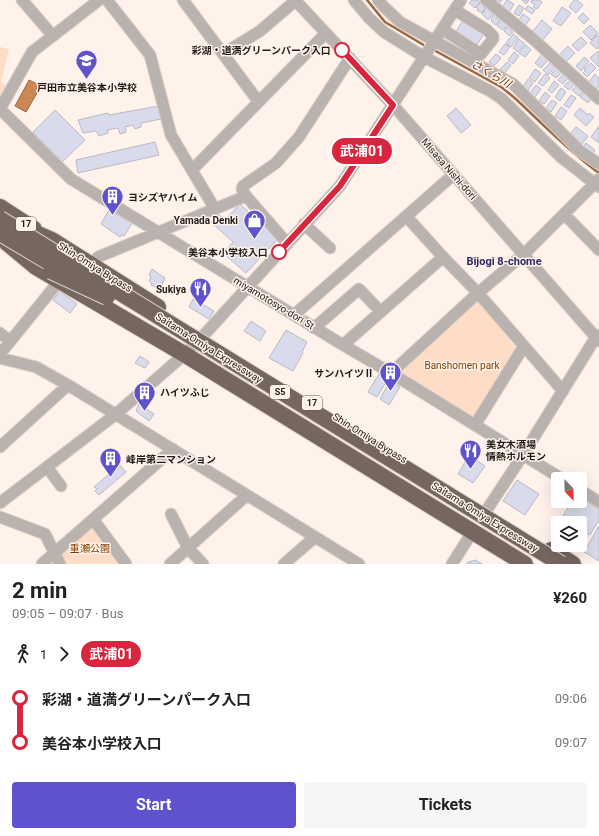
<!DOCTYPE html>
<html lang="en">
<head>
<meta charset="utf-8">
<style>
	:root { --surface:#fff; --page:#f6f6f6; --text:#222; --muted:#767676; --accent:#5e53cc }
	body { margin:0; font-family:Roboto,"Noto Sans JP",sans-serif; background:var(--page); color:var(--text); height:100vh; display:flex; flex-direction:column; font-size:15px; white-space:nowrap }
	* { box-sizing:border-box; margin:0 }
	p { font-size:13px; color:var(--muted) }
	.icon { flex:none; width:22px; height:22px; fill:none; stroke:currentColor; stroke-width:2; stroke-linecap:round; stroke-linejoin:round }
	.map { position:relative; height:564px; overflow:hidden }
	.side { display:flex; flex-direction:column; background:var(--surface); flex:1 }
	.side>* { flex:none }
	.badge { padding:0 8px; border-radius:13px; font-size:14px; line-height:26px }
	.needle { width:26px; rotate:157deg }
	.fabs { position:absolute; left:551px; top:472px; display:grid; gap:8px }
	.fabs a { display:grid; place-items:center; width:36px; height:36px; border-radius:4px; background:var(--surface); box-shadow:0 4px 16px #0002; font-size:20px }
	.map>.badge { position:absolute; translate:-50% -50%; box-shadow:0 0 0 2px #fff }
	.legs { display:flex; align-items:center; gap:6px; height:44px; padding:0 12px; font-size:13px }
	.legs p { margin-inline-start:auto }
	.head { display:flex; align-items:center; justify-content:space-between; height:68px; padding:0 12px }
	h1 { font-size:22px; font-weight:700; line-height:30px }
	.cta { display:flex; gap:8px; margin-top:auto; padding:8px 12px }
	.cta a { flex:1; height:46px; border-radius:4px; background:var(--accent); color:#fff; font-size:16px; font-weight:700; line-height:46px; text-align:center }
	.cta a+a { background:var(--page); color:var(--text) }
	ul { padding:0 12px; list-style:none }
	li { display:flex; align-items:center; gap:14px; height:44px; font-size:15px }
	li i { display:grid; place-items:center; width:6px; height:100%; margin:0 5px; background:currentColor }
	li i::after { content:''; width:10px; height:10px; margin:-5px; border:3px solid; border-radius:50%; background:var(--surface) }
	li p { margin-inline-start:auto }
	li:first-child i { background:linear-gradient(#0000 50%,currentColor 0) }
	li:last-child i { background:linear-gradient(currentColor 50%,#0000 0) }
	.map>svg:first-child { display:block }
	.green { fill:#ffdcc6 }
	.water { fill:#cd8756; stroke:#9a6743 }
	.lines { fill:none; stroke-linecap:round; stroke-linejoin:round }
	.stream { stroke:#9a6743; stroke-width:2.5 }
	.building { fill:#d9daea; stroke:#b8b9c9 }
	.minor-casing { stroke:#dcd0c8; stroke-width:13 }
	.highway-casing { stroke:#dcd0c8; stroke-width:18 }
	.minor { stroke:#b9b2ae; stroke-width:11 }
	.highway { stroke:#75675f; stroke-width:16 }
	.highway-bridge-casing { stroke:#dcd0c8; stroke-width:18; stroke-linecap:butt }
	.highway-bridge { stroke:#75675f; stroke-width:16 }
	.line-1-casing { stroke:#fff; stroke-width:9 }
	.line-1 { stroke:#d7263d; stroke-width:6 }
	.stop-1-dot { fill:#fff; stroke:#d7263d; stroke-width:2 }
	.labels { text-anchor:middle; dominant-baseline:central; stroke-width:3; stroke-linejoin:round; paint-order:stroke }
	.shield { fill:#fff2ea; stroke:#645c57; stroke-width:1 }
	.shield-label { font-size:9px; font-weight:bold; fill:#221c18 }
	.stop-label { font-size:10px; font-weight:bold; fill:#221c18; stroke:#fff2ea; text-anchor:end }
	.poi-label { font-size:10px; font-weight:bold; fill:#221c18; stroke:#fff2ea; text-anchor:start }
	.street-label { font-size:10px; fill:#221c18; stroke:#fff2ea }
	.park-label { font-size:10px; fill:#803f00; stroke:#fff2ea }
	.water-label { font-size:11px; font-style:italic; fill:#63340f; stroke:#fff2ea }
	.neighbourhood-label { font-size:11px; font-weight:bold; fill:#2e2a64; stroke:#fff2ea }
</style>
</head>
<body>
<div class="map">
<svg width="599" height="564" viewBox="0 0 599 564">
	<rect width="100%" height="100%" fill="#fff2ea"/>
	<path class="green" d="M0,47L9,49L1,82L8,87L0,100Z
		M479,299L517,350L475,419L399,370Z
		M92,525L124,564H66L60,553Z"/>
	<path class="water" d="M29,80L41,86L26,112L15,106Z"/>
	<g class="lines">
		<path class="stream" d="M367,0L385,22L427,47
			M432,49L501,87C515,97 526,109 538,120C558,139 577,157 599,173"/>
	</g>
	<path class="building" d="M472,0H477L480,2L475,8L469,3Z
		M493,0H502L499,4Z
		M507,0L514,4L509,12L502,7Z
		M522,0H529L526,4Z
		M532,0H539L542,2L537,9L533,7L535,5L531,2Z
		M574,0H577L583,5L576,13L569,7Z
		M481,2L485,8L482,13L477,10L478,8L476,7Z
		M519,5L524,8L519,16L514,13Z
		M528,6L535,10L532,14L525,9Z
		M487,7L494,13L488,20L482,14Z
		M562,7L571,13L561,26L553,21Z
		M583,13L589,19L584,24L578,18Z
		M495,14L498,16L496,17L500,20L496,25L491,21L492,20L491,19Z
		M523,14L530,19L525,26L518,21Z
		M464,19L485,32L476,46L455,33Z
		M501,20L509,23L503,30L497,26Z
		M542,20L552,29L542,41L532,32Z
		M590,25L598,33L591,40L583,32Z
		M507,27L513,32L509,36L504,31Z
		M513,34L518,38L511,47L506,43Z
		M597,35L599,37V47L597,49L590,43Z
		M581,37L587,43L578,51L572,45Z
		M519,39L525,44L518,52L513,48Z
		M505,44L510,47L504,55L499,52Z
		M526,45L531,50L525,57L519,53Z
		M568,46L575,53L566,62L559,55Z
		M598,51L599,53V67L590,58Z
		M514,52L519,56L513,64L508,60Z
		M496,54L501,58L494,66L489,62Z
		M542,54L548,60L541,68L535,63Z
		M584,57L589,61L581,71L576,66Z
		M507,62L511,65L505,73L500,69Z
		M550,63L555,67L548,75L543,70Z
		M591,63L596,68L587,77L583,73L586,70L584,69Z
		M558,67L563,71L556,78L551,74Z
		M535,69L541,73L535,82L529,78Z
		M564,73L569,77L563,84L558,80Z
		M545,74L550,78L543,86L538,83Z
		M595,74L599,78V86L596,91L587,84Z
		M528,79L533,83L527,92L522,88Z
		M571,79L576,83L569,90L564,86Z
		M554,81L559,85L552,93L548,90Z
		M536,85L541,89L535,97L530,93Z
		M577,85L584,90L579,96L572,90Z
		M561,88L566,92L560,101L555,97Z
		M545,92L550,96L544,104L539,101Z
		M584,92L592,98L588,103L580,97Z
		M571,95L576,98L569,108L564,105Z
		M552,100L557,103L551,112L546,108Z
		M159,106L161,119L141,123V127L135,129L133,125L125,127L126,132L120,134L118,128L107,130L108,133L99,136L96,131L83,133L78,120L108,113L109,115Z
		M561,107L567,111L561,120L555,116Z
		M456,108L471,125L461,133L447,116Z
		M580,108L588,115L589,113L594,117L586,126L574,115Z
		M55,110L85,140L62,162L33,132Z
		M599,126V143L591,137Z
		M576,127L588,136L582,144L570,134Z
		M155,142L159,155L78,173L76,160Z
		M586,143L595,150L590,156L581,149Z
		M240,204L278,239L246,273L223,253L233,242L211,222L218,214L225,220Z
		M109,210L132,223L124,236L122,235L120,237L101,224Z
		M152,269L165,278L160,288L158,287V288L151,285L152,283L149,281L151,277L149,275Z
		M60,291L77,304L70,313L53,300Z
		M193,299L214,311L209,319L189,307Z
		M251,321L266,331L260,341L244,331Z
		M286,330L307,342L302,352L303,353L293,371L269,358Z
		M140,356L149,362L145,368L135,363Z
		M379,374L388,379L377,397L368,392Z
		M390,381L400,387L389,405L380,399Z
		M139,404L154,414L149,421L136,411Z
		M469,455L485,466L473,483L458,474Z
		M120,465L126,472L99,495L95,491L97,489L94,487Z
		M517,480L539,494L525,515L503,501Z
		M580,497L599,509V520L590,535L580,530V523H568L561,519L572,501H580Z
		M558,525V536L554,533Z
		M599,526V561L584,552Z
		M476,560L482,564H467L468,562Z"/>
	<g class="lines">
		<defs>
			<path id="minor" d="M22,0L53,36
				M107,0L150,55L171,135L215,209
				M183,0L258,101
				M295,0L393,105L599,341
				M354,0L369,18L384,32L424,57L490,91L502,99L562,158L599,187
				M378,0L383,6L400,22L513,84L580,151L599,164
				M486,0L533,39L599,99
				M442,29L481,54L493,39V36L487,30L455,10
				M223,54L260,31L295,1
				M0,109L71,179L343,345L391,373L562,479
				M0,109L32,52L99,0
				M192,170L326,33
				M565,215L599,250
				M406,216L443,257L478,293L563,391
				M304,224L330,248
				M287,243L246,196L242,189L243,186L276,163L299,137L350,58
				M93,266L98,257L246,196
				M294,315L453,175
				M314,328L359,289L381,312
				M0,333L10,341
				M343,345L443,257
				M0,354L59,281
				M0,358L36,367L68,385L359,564
				M391,373L478,293L524,254L599,179
				M475,425L524,346
				M0,447L68,385
				M47,467L61,486
				M580,490L599,502
				M0,503L116,414L178,360L203,336L340,186L461,0
				M486,511L523,455L596,337L599,335
				M171,514L188,548L203,564
				M0,517L45,534L60,564
				M93,519L126,564
				M42,564L173,449
				M170,564L247,495
				M284,564L315,537
				M452,564L473,531"/>
			<path id="highway" d="M0,207L34,229
				M22,227L52,240L158,307
				M7,243L36,267L184,354L525,564
				M551,550L573,564"/>
		</defs>
		<use href="#minor" class="minor-casing"/>
		<use href="#highway" class="highway-casing"/>
		<use href="#minor" class="minor"/>
		<use href="#highway" class="highway"/>
		<defs>
			<path id="highway-bridge" d="M0,219L561,564
				M0,233L64,271
				M51,271L107,297"/>
		</defs>
		<use href="#highway-bridge" class="highway-bridge-casing"/>
		<use href="#highway-bridge" class="highway-bridge"/>
	</g>
	<g class="lines">
		<defs>
			<path id="line-1" d="M279,252L340,186L393,105L342,50"/>
		</defs>
		<use href="#line-1" class="line-1-casing"/>
		<use href="#line-1" class="line-1"/>
	</g>
	<defs>
		<symbol id="school-pin" viewBox="-11 -11 22 30"><path d="M0 17L-7.5 6A9.5 9.5 0 1 1 7.5 6Z" fill="#5e53cc" stroke="#fff2ea"/><path d="M0-5L7-2L0 1L-7-2ZM-4 1L0 2.5L4 1V4Q0 6-4 4Z" fill="#fff"/></symbol>
		<symbol id="building-pin" viewBox="-11 -11 22 30"><path d="M0 17L-7.5 6A9.5 9.5 0 1 1 7.5 6Z" fill="#5e53cc" stroke="#fff2ea"/><path d="M-4-6H4V6H1V3H-1V6H-4ZM-2.5-4.3h1.7v1.8h-1.7ZM.8-4.3h1.7v1.8H.8ZM-2.5-1h1.7V.8h-1.7ZM.8-1h1.7V.8H.8Z" fill="#fff"/></symbol>
		<symbol id="shop-pin" viewBox="-11 -11 22 30"><path d="M0 17L-7.5 6A9.5 9.5 0 1 1 7.5 6Z" fill="#5e53cc" stroke="#fff2ea"/><path d="M-5-2.5h2.3a2.7 3.5 0 0 1 5.4 0H5L5.5 6h-11ZM-1.5-2.5h3a1.5 2.3 0 0 0-3 0Z" fill="#fff"/></symbol>
		<symbol id="restaurant-pin" viewBox="-11 -11 22 30"><path d="M0 17L-7.5 6A9.5 9.5 0 1 1 7.5 6Z" fill="#5e53cc" stroke="#fff2ea"/><path d="M-5-6h1v4h1v-4h1v4h1v-4h1v5L-1.5 .5V6h-2V.5L-5-1ZM5-6V6H3V1.5H1.5Q1.5-4 5-6Z" fill="#fff"/></symbol>
	</defs>
	<g fill-rule="evenodd">
		<use href="#school-pin" x="74" y="48" width="25" height="34"/>
		<use href="#building-pin" x="100" y="184" width="25" height="34"/>
		<use href="#shop-pin" x="242" y="208" width="25" height="34"/>
		<use href="#restaurant-pin" x="188" y="276" width="25" height="34"/>
		<use href="#building-pin" x="378" y="360" width="25" height="34"/>
		<use href="#building-pin" x="132" y="380" width="25" height="34"/>
		<use href="#restaurant-pin" x="458" y="438" width="25" height="34"/>
		<use href="#building-pin" x="98" y="446" width="25" height="34"/>
	</g>
	<g class="stop-1-dot">
		<circle cx="342" cy="50" r="7"/>
		<circle cx="279" cy="252" r="7"/>
	</g>
	<g class="labels">
		<g class="shield">
			<rect x="16" y="217" width="20" height="14" rx="3"/>
			<rect x="270" y="385" width="20" height="14" rx="3"/>
			<rect x="302" y="396" width="20" height="14" rx="3"/>
		</g>
		<g class="shield-label">
			<text x="26" y="224">17</text>
			<text x="280" y="392">S5</text>
			<text x="312" y="403">17</text>
		</g>
		<g class="stop-label">
			<text x="331" y="50">彩湖・道満グリーンパーク入口</text>
			<text x="268" y="252">美谷本小学校入口</text>
		</g>
		<g class="poi-label">
			<text x="87" y="87" text-anchor="middle">戸田市立美谷本小学校</text>
			<text x="128" y="197">ヨシズヤハイム</text>
			<text x="238" y="220" text-anchor="end">Yamada Denki</text>
			<text x="186" y="289" text-anchor="end">Sukiya</text>
			<text x="374" y="373" text-anchor="end">サンハイツⅡ</text>
			<text x="160" y="392">ハイツふじ</text>
			<text x="486" y="444">美女木酒場<tspan x="486" dy="12">情熱ホルモン</tspan></text>
			<text x="126" y="459">峰岸第二マンション</text>
		</g>
		<g class="street-label">
			<text transform="translate(449 169) rotate(49)">Misasa Nishi-dori</text>
			<text transform="translate(95 267) rotate(32)">Shin-Omiya Bypass</text>
			<text transform="translate(274 303) rotate(31)">miyamotosyo-dori St</text>
			<text transform="translate(209 348) rotate(32)">Saitama-Omiya Expressway</text>
			<text transform="translate(370 438) rotate(32)">Shin-Omiya Bypass</text>
			<text transform="translate(485 517) rotate(32)">Saitama-Omiya Expressway</text>
		</g>
		<g class="park-label">
			<text x="462" y="365">Banshomen park</text>
			<text x="90" y="548">重瀬公園</text>
		</g>
		<g class="water-label">
			<text transform="translate(491 74) rotate(30)">さくら川</text>
		</g>
		<g class="neighbourhood-label">
			<text x="504" y="261">Bijogi 8-chome</text>
		</g>
	</g>
</svg>
<div class="fabs">
<a><svg class="needle" viewBox="-14 -14 28 28"><path d="M0-13l5 13h-10z" fill="#e53935"/><path d="M0 13l5-13h-10z" fill="#767676"/></svg></a>
<a><svg class="icon" aria-label="layers" viewBox="0 0 24 24"><path d="M12 4l9 5-9 5-9-5zM3 14l9 5 9-5"/></svg></a>
</div>
<b class="badge" style="left:362px;top:151px;background:#d7263d;color:#fff">武浦01</b>
</div>
<section class="side">
<div class="head"><div><h1>2 min</h1><p>09:05 – 09:07 · Bus</p></div><b>¥260</b></div>
<div class="legs"><svg class="icon" aria-label="walk" viewBox="0 0 24 24"><circle cx="13" cy="4" r="2"/><path d="M13 8l-2 6 4 7M11 14l-3 7M7 12l3-4h3l4 4"/></svg>1<svg class="icon" aria-label="forward" viewBox="0 0 24 24"><path d="M9 5l7 7-7 7"/></svg><b class="badge" style="background:#d7263d;color:#fff">武浦01</b></div>
<ul>
<li><i style="color:#d7263d"></i><b>彩湖・道満グリーンパーク入口</b><p>09:06</p></li>
<li><i style="color:#d7263d"></i><b>美谷本小学校入口</b><p>09:07</p></li>
</ul>
<div class="cta"><a>Start</a><a>Tickets</a></div>
</section>
</body>
</html>
